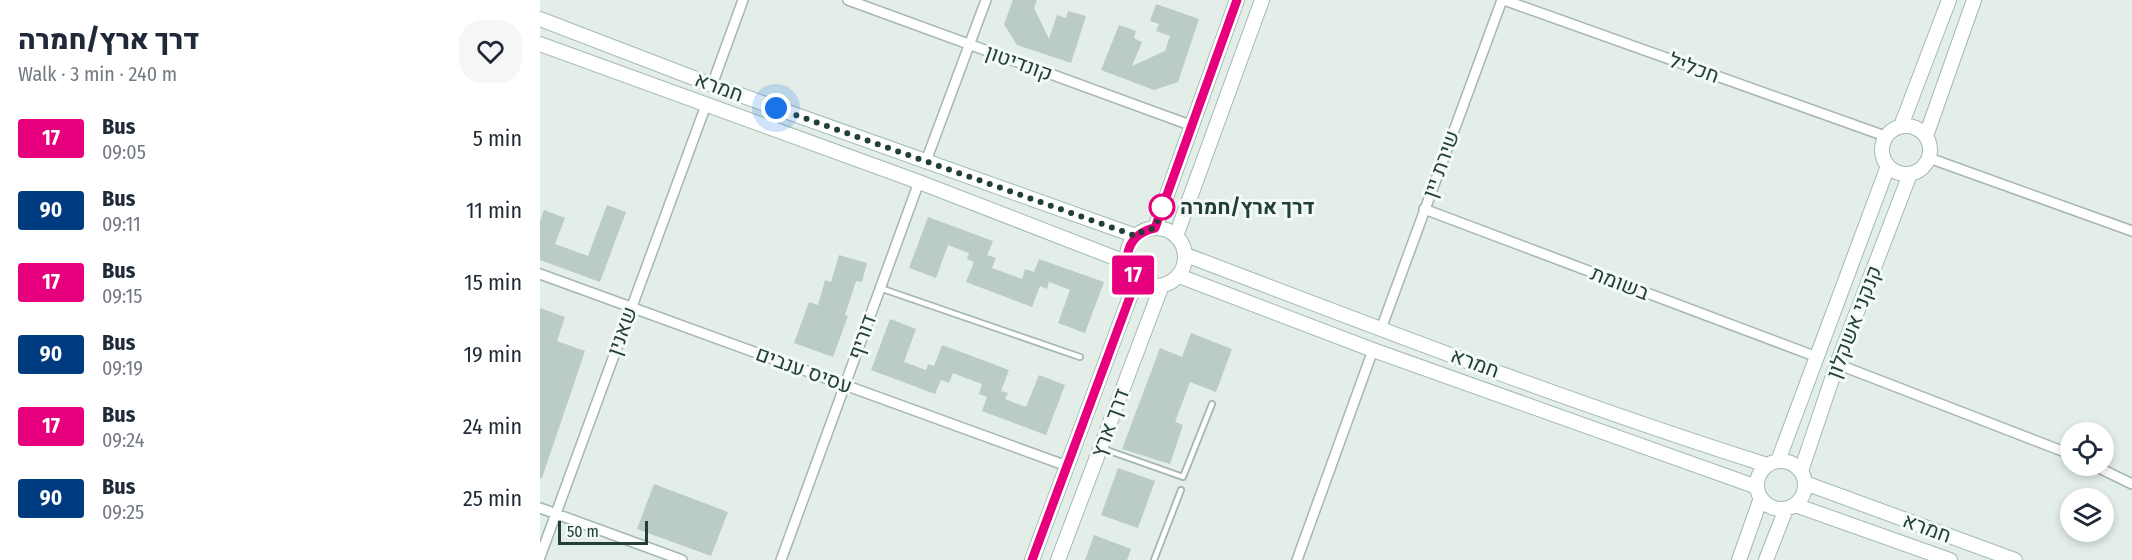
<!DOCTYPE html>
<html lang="en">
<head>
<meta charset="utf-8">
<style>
	:root { --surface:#fff; --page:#f6f6f7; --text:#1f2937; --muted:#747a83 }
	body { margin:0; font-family:"Fira Sans Condensed",Heebo,sans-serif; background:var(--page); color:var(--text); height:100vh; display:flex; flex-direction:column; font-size:22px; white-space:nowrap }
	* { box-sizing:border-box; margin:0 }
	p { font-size:20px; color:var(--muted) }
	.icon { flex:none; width:33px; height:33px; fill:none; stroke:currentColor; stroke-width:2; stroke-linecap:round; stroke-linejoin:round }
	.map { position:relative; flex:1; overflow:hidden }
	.drawer { display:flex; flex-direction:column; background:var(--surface); width:540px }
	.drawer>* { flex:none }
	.badge { padding:0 12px; border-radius:4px; font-size:21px; line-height:39px }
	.buttons { position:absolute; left:1520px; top:422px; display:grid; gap:12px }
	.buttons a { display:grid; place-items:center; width:54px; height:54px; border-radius:50%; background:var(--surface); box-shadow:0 3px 9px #0003; font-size:30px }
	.scale { position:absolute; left:18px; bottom:15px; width:90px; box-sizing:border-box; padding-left:6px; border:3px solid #224037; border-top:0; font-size:16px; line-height:21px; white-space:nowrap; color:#224037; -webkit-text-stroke:4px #f4faf7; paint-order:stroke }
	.you { position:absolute; width:30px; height:30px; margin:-15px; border:4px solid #fff; border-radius:50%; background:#1a73e8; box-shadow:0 0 0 9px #1a73e833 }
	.map>.badge { position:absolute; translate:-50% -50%; box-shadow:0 0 0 3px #fff }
	.round { display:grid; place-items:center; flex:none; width:63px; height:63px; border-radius:24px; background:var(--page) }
	.headline { display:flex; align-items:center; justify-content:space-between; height:102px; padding:0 18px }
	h1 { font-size:28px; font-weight:800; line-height:45px }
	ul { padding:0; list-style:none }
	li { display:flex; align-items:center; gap:18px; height:72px; padding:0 18px }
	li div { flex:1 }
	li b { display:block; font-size:22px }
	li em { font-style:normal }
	li .badge { min-width:66px; font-weight:700; text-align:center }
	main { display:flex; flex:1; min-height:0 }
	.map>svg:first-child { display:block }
	.building { fill:#bbcbc5 }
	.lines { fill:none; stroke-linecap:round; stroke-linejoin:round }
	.lane-casing { stroke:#a5b6b0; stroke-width:8 }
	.street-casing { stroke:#a5b6b0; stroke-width:12 }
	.secondary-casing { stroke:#a1bab1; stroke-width:16 }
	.lane { stroke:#fff; stroke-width:4.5 }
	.street { stroke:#fff; stroke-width:9 }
	.secondary { stroke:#fff; stroke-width:14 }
	.line-casing { stroke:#fff; stroke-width:14 }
	.line { stroke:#e6007e; stroke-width:9 }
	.walk { stroke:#224037; stroke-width:6; stroke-dasharray:0 10.8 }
	.stop-dot { fill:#fff; stroke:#e6007e; stroke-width:3 }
	.labels { text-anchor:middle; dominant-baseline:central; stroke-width:6; stroke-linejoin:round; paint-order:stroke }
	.street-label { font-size:21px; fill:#224037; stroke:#f4faf7 }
	.stop-label { font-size:21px; font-weight:bold; fill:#224037; stroke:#f4faf7; text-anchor:start }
</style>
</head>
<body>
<main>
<section class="drawer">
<div class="headline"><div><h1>דרך ארץ/חמרה</h1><p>Walk · 3 min · 240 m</p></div><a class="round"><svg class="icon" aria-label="heart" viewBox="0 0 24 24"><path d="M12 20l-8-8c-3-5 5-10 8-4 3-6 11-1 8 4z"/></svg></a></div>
<ul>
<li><span class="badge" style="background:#e6007e;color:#fff">17</span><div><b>Bus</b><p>09:05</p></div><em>5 min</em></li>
<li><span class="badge" style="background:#003b80;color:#fff">90</span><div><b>Bus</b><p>09:11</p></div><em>11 min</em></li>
<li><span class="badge" style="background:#e6007e;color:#fff">17</span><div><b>Bus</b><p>09:15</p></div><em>15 min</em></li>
<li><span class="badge" style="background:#003b80;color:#fff">90</span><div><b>Bus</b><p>09:19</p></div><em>19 min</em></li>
<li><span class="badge" style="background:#e6007e;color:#fff">17</span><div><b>Bus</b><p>09:24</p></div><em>24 min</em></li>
<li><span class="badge" style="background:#003b80;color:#fff">90</span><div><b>Bus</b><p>09:25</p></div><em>25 min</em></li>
</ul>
</section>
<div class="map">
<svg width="1592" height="560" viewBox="0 0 1592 560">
	<rect width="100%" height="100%" fill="#e3eee9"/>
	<path class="building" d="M473,0H497L494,8L509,39L517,15L526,18L528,11L546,16L531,63L477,45L464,24Z
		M616,4L659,19L638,82L614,90L561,70L579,25L596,31L594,38L602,42L592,66L625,51L630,36L616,31L619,24L610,21Z
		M67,205L86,212L60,282L0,260V221L4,210L25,218L15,244L48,256Z
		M388,217L453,241L447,255L456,258L452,268L482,279L485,269L494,272L499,259L564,282L545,333L518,323L530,290L509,282L507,289L500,286L492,307L463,296L426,282L434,262L427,259L429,253L408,245L396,278L369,268Z
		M299,255L327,263L322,282L316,281L305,315L308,316L293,357L254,343L269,302L278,305L285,280L291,282Z
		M0,308L25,317L17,341L45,351L2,478H0Z
		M350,319L376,329L364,362L386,370L388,364L394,366L402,345L440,359L469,370L461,391L468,393L465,399L486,407L499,375L525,385L506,435L442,411L447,397L439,394L442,384L423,377L413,373L409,383L401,380L395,394L331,370Z
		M651,333L692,349L676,392L650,382L635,422L643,425L630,464L582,449L620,348L642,357Z
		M578,468L615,481L598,528L561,515Z
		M114,484L188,512L171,556L97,529Z
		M554,535L591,549L587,560H545Z"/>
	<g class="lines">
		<defs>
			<path id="lane" d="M340,288L540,357
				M561,448L643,477L672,404
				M614,560L641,490"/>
			<path id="street" d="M308,0L650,125
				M964,0L1345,136
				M172,85L203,0
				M1389,158L1592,231
				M386,161L446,0
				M884,209L1277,357
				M0,274L527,466
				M841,329L962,0
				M1297,364L1530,454
				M1553,465L1592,484
				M0,508L142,560
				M0,557L166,105
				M241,560L379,182
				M757,560L833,350"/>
			<path id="secondary" d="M0,19L172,85L596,236
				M0,44L379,182L588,263
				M1342 150a24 24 0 1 1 48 0a24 24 0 1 1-48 0Z
				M1361,126L1409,0
				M1386,136L1434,0
				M587 257a29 29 0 1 1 58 0a29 29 0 1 1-58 0Z
				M615,228L697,0
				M636,236L722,0
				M646,255C838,328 1031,403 1227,465
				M639,276L833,350L1217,487
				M1217 485a24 24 0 1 1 48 0a24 24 0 1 1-48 0Z
				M1238,461L1348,166
				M1261,471L1297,364L1370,174
				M1265,483L1475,560
				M1255,505L1410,560
				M492,560L597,278
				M518,560L622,285
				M1199,560L1221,498
				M1226,560L1246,509"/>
		</defs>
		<use href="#lane" class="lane-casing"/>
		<use href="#street" class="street-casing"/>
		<use href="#secondary" class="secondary-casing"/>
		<use href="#lane" class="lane"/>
		<use href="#street" class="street"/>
		<use href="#secondary" class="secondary"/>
	</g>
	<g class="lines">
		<defs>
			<path id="line" d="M492,560L597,278C578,258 590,233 615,228L697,0"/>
		</defs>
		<use href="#line" class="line-casing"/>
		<use href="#line" class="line"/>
		<path class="walk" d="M236,108L596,236L601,232L615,228L622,207"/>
	</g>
	<circle class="stop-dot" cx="622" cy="207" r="12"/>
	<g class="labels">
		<g class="street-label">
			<text transform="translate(479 63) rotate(20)">קונדיטון</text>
			<text transform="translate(1154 68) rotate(20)">חכליל</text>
			<text transform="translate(179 87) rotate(20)">חמרא</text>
			<text transform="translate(901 164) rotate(-70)">שירת יין</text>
			<text transform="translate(1080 283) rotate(21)">בשומת</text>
			<text transform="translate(1314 322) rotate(-69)">קנקני אשקלון</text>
			<text transform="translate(82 331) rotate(-70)">שאנין</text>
			<text transform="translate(322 337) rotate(-70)">דוריף</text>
			<text transform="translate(935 363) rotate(20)">חמרא</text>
			<text transform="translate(264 370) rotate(20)">עסיס ענבים</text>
			<text transform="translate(570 423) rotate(-69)">דרך ארץ</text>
			<text transform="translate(1387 528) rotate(20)">חמרא</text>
		</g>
		<g class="stop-label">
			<text x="640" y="207">דרך ארץ/חמרה</text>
		</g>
	</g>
</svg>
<div class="buttons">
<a><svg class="icon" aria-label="locate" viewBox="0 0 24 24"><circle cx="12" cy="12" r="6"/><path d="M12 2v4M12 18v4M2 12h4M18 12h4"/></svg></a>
<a><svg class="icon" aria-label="layers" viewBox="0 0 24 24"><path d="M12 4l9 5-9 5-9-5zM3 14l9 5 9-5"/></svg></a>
</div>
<div class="scale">50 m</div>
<div class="you" style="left:236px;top:108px"></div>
<b class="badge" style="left:593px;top:275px;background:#e6007e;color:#fff">17</b>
</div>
</main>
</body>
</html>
